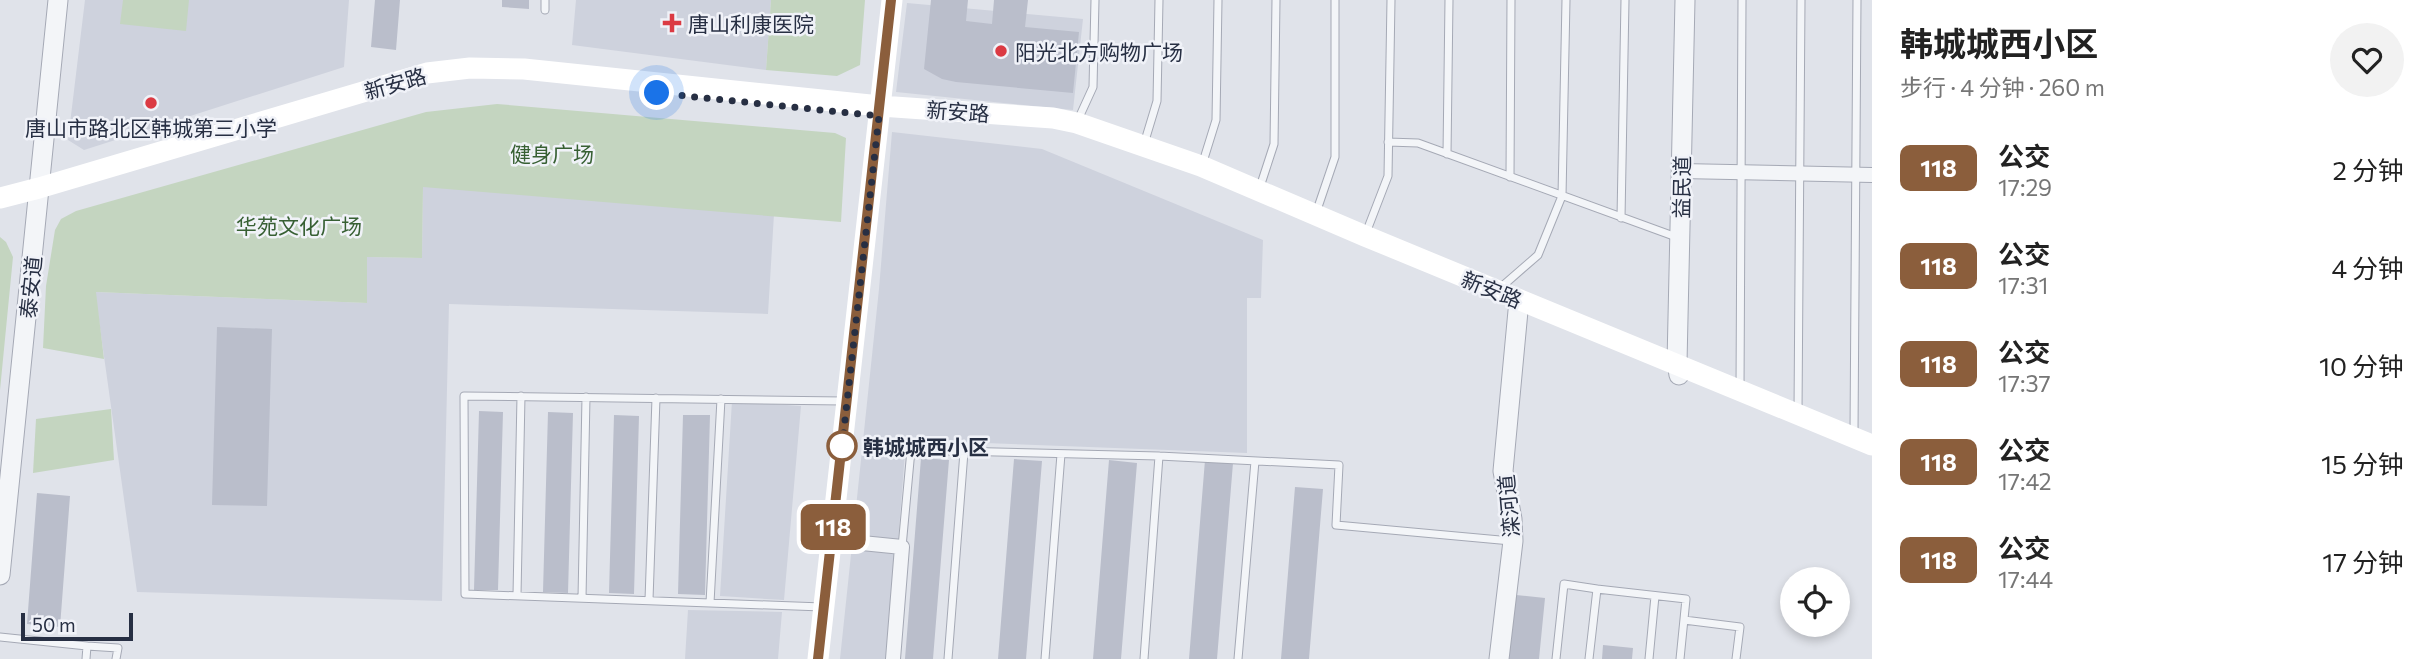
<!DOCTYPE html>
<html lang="zh">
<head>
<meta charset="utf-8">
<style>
	:root { --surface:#fff; --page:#f2f2f2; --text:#222; --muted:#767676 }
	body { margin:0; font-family:Commissioner,"Noto Sans SC",sans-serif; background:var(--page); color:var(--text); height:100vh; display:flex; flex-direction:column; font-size:26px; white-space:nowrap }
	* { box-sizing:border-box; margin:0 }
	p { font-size:23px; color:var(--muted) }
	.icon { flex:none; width:38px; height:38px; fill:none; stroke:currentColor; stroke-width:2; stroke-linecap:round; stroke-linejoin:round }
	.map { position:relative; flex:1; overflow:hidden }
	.details { display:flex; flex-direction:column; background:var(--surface); width:560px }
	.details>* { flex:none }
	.badge { padding:0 14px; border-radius:10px; font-size:24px; line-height:46px }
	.tools { position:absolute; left:1780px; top:567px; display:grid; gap:14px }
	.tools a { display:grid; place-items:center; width:70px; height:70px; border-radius:50%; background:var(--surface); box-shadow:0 4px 10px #0003; font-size:35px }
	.scale { position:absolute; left:21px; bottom:18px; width:112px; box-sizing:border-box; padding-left:7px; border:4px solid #272f43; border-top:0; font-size:19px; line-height:24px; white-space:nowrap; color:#272f43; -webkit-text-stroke:5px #f0f2f8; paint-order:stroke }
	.you { position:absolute; width:35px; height:35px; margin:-18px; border:5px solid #fff; border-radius:50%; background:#1a73e8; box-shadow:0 0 0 10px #1a73e833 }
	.map>.badge { position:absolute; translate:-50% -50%; box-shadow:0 0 0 4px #fff }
	.round { display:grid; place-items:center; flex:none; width:74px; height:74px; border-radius:37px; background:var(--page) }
	.summary { display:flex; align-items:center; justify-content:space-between; height:119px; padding:0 28px }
	h1 { font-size:33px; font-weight:700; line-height:52px }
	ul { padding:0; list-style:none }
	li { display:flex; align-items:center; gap:21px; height:98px; padding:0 28px }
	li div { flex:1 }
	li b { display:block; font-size:26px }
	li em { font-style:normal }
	li .badge { min-width:77px; font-weight:700; text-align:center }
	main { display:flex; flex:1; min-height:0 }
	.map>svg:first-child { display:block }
	.built { fill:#ced2dd }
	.green { fill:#c4d5c0 }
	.building { fill:#babecb }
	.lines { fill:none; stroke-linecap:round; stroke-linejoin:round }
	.service-casing { stroke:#a5a9b5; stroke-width:9 }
	.minor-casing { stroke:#a5a9b5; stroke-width:16 }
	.tertiary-casing { stroke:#a5a9b5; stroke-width:21 }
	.service { stroke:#f3f5f8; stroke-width:7 }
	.minor { stroke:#f3f5f8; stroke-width:14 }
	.tertiary { stroke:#f3f5f8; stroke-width:19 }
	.secondary { stroke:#fff; stroke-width:21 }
	.line-casing { stroke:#fff; stroke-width:16 }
	.line { stroke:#8b5e3c; stroke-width:10 }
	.walk { stroke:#272f43; stroke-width:7; stroke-dasharray:0 12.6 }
	.poi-dot { fill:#db3a43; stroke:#f0f2f8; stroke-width:2.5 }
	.stop-dot { fill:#fff; stroke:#8b5e3c; stroke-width:3.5 }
	.labels { text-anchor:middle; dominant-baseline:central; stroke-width:5; stroke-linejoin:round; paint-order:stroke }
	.poi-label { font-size:21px; fill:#272f43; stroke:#f0f2f8; text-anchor:start }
	.street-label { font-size:21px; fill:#272f43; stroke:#f0f2f8 }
	.park-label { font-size:21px; fill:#376033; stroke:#f0f2f8 }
	.stop-label { font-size:21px; font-weight:bold; fill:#272f43; stroke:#f0f2f8; text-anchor:start }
</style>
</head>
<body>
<main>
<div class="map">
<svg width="1872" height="659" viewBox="0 0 1872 659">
	<rect width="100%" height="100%" fill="#e0e3ea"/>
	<path class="built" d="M85,0H349L344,67L84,150L68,140Z
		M576,0H771L766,70L572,45Z
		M907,3L1083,19L1073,110L896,92Z
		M892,132L1042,149L1263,240L1261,298H1247V453L906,440L889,659H840L879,289Z
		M423,186L774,214L768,314L449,304L442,601L137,592L95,292L367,303V257L422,258Z
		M732,401L801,406L784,600L720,596Z
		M688,610L782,612L778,659H685Z"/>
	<path class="green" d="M123,0H189L186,31L120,24Z
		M771,0H865L860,65L837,76L766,70Z
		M497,104L835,133L846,138L841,222L423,187L422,258L367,257V303L96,292L104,359L43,348L46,286L55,230L61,219L76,211L426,112Z
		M0,237L6,242L13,257L0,390Z
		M111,409L114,460L33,473L36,419Z"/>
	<path class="building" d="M375,0H400L396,50L371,47Z
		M502,0H529V9L502,7Z
		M931,0H968L966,21L992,24L994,0H1028L1025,27L1079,32L1073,93L956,82L942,79L924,69Z
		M217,327L272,329L267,506L212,505Z
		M479,411L503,412L498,590H474Z
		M548,412L573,413L568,593L543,592Z
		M614,415L639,416L634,594L609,593Z
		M683,415H710L705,595L678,594Z
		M921,458L949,460L933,659H905Z
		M1014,459L1042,461L1026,659H998Z
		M1109,460L1137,463L1121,659H1093Z
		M1205,460L1233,463L1217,659H1189Z
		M1295,487L1323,489L1309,659H1281Z
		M37,493L70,496L60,627L27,624Z
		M1516,595L1545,598L1539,659H1509Z
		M1603,645L1633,648L1632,659H1602Z"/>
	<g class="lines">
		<defs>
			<path id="service" d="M545,10V0
				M1077,122L1093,87L1095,0
				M1388,142L1418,143L1679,238
				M1144,144L1157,101L1159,0
				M1447,154L1449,0
				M1202,165L1216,120L1218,0
				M1510,177L1511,0
				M1259,190L1274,144L1276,0
				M1316,213L1335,157V0
				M1621,218L1625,0
				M1366,233L1388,176L1391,0
				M1499,289L1538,255L1562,196L1566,0
				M1740,388L1742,0
				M1798,412L1801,0
				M1854,433L1857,0
				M902,547L911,450L1159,456L1339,465L1336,525L1511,541
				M517,595L521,396
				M582,598L586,397
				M649,600L656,398
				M710,603L721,399
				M822,607L465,594L464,396L843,401
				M1684,620L1740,627L1736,659
				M0,637L87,646L86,659
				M87,646L118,648L116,659
				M948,659L964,452
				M1045,659L1061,454
				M1144,659L1159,456
				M1238,659L1255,461
				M1556,659L1564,584L1597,589
				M1589,659L1597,589L1686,599L1680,659
				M1649,659L1655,596"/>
			<path id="minor" d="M1681,171L1872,175
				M832,540L902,547L893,659"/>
			<path id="tertiary" d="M1679,375L1677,363L1685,0
				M0,575L58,0
				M1499,659L1513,541L1512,519L1503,471L1518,311"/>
		</defs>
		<use href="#service" class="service-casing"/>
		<use href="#minor" class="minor-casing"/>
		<use href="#tertiary" class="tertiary-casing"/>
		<use href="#service" class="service"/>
		<use href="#minor" class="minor"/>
		<use href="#tertiary" class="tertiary"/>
		<path class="secondary" d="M0,198L39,188L427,73L470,68L524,69L880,106L1053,118L1077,123L1201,166L1365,236L1872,445
			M818,659L892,0"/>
	</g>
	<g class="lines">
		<defs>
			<path id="line" d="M818,659L891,0"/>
		</defs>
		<use href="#line" class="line-casing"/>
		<use href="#line" class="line"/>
		<path class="walk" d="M657,93L879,116L841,456L842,446"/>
	</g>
	<g class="poi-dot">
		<path d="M668.5 12.5h7v7h7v7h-7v7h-7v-7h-7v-7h7z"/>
		<circle cx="1001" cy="51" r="7"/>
		<circle cx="151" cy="103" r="7"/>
	</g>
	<circle class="stop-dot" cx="842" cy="446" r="14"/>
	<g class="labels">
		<g class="poi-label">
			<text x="688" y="23">唐山利康医院</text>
			<text x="1015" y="51">阳光北方购物广场</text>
			<text x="151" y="127" text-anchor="middle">唐山市路北区韩城第三小学</text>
		</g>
		<g class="street-label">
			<text transform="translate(395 83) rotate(-16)">新安路</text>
			<text transform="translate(958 111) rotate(4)">新安路</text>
			<text transform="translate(1681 187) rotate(-89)">益民道</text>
			<text transform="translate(30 287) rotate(-84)">泰安道</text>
			<text transform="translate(1492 289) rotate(22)">新安路</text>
			<text transform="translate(1508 506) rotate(-95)">滦河道</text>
		</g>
		<g class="park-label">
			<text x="552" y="153">健身广场</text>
			<text x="299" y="225">华苑文化广场</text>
		</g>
		<g class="stop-label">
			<text x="863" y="446">韩城城西小区</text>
		</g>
	</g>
</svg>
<div class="tools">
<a><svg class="icon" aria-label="locate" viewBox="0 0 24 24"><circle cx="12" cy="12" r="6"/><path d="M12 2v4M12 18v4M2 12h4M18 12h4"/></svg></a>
</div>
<div class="scale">50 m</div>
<div class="you" style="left:657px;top:93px"></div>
<b class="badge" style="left:833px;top:527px;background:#8b5e3c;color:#fff">118</b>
</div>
<section class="details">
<div class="summary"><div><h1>韩城城西小区</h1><p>步行 · 4 分钟 · 260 m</p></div><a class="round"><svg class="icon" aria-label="heart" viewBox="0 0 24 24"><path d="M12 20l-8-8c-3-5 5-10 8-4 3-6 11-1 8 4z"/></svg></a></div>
<ul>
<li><span class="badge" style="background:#8b5e3c;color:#fff">118</span><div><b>公交</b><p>17:29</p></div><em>2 分钟</em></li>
<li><span class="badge" style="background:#8b5e3c;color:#fff">118</span><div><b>公交</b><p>17:31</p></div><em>4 分钟</em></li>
<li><span class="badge" style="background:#8b5e3c;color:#fff">118</span><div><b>公交</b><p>17:37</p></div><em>10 分钟</em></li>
<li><span class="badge" style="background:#8b5e3c;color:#fff">118</span><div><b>公交</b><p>17:42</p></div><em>15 分钟</em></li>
<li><span class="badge" style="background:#8b5e3c;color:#fff">118</span><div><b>公交</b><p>17:44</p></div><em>17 分钟</em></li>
</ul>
</section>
</main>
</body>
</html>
